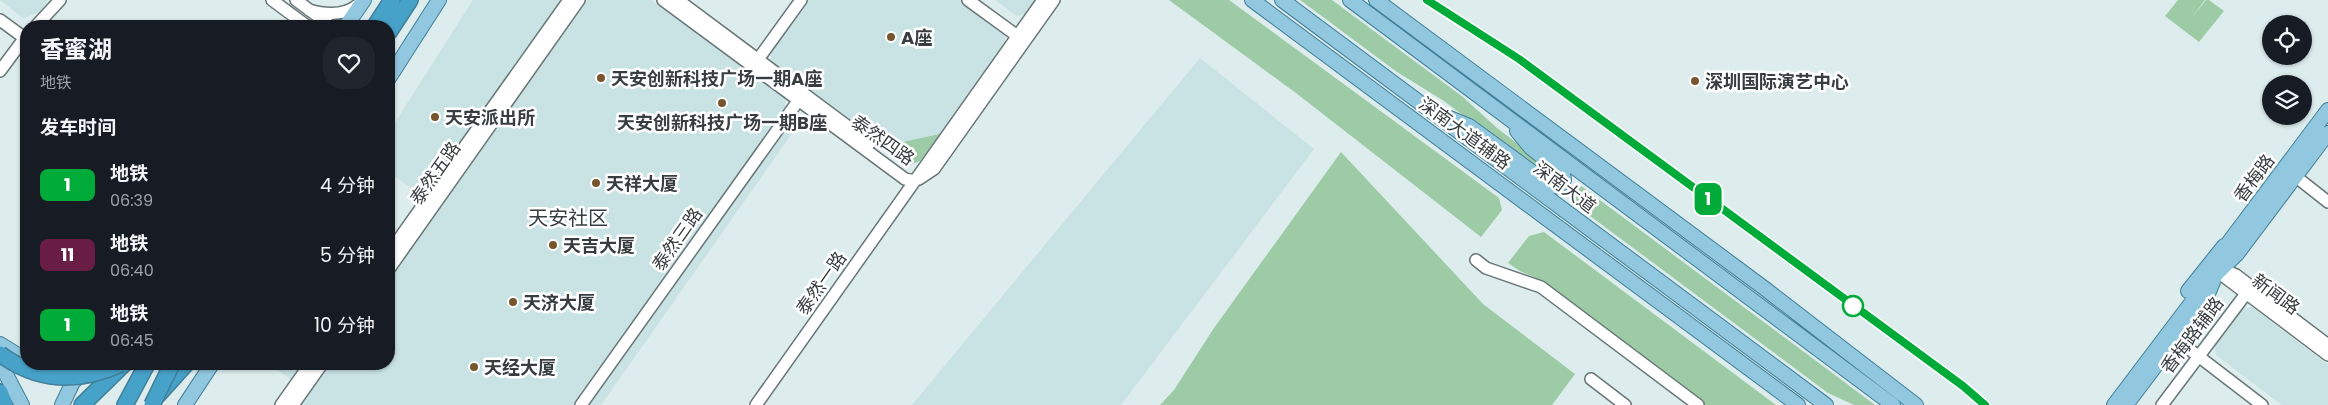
<!DOCTYPE html>
<html lang="zh">
<head>
<meta charset="utf-8">
<style>
	:root { --surface:#171b24; --page:#20242c; --text:#f1f3f6; --muted:#9ea1a6 }
	body { margin:0; font-family:Poppins,"Noto Sans SC",sans-serif; background:var(--page); color:var(--text); height:100vh; display:flex; flex-direction:column; font-size:19px; white-space:nowrap }
	* { box-sizing:border-box; margin:0 }
	p { font-size:16px; color:var(--muted) }
	.icon { flex:none; width:28px; height:28px; fill:none; stroke:currentColor; stroke-width:2; stroke-linecap:round; stroke-linejoin:round }
	.map { position:relative; flex:1; overflow:hidden }
	.sheet { position:absolute; left:20px; top:20px; width:375px; height:350px; display:flex; flex-direction:column; background:var(--surface); border-radius:20px; box-shadow:0 1px 4px #0004 }
	.sheet>* { flex:none }
	.badge { padding:0 10px; border-radius:8px; font-size:18px; line-height:32px }
	.fabs { position:absolute; left:2262px; top:15px; display:grid; gap:10px }
	.fabs a { display:grid; place-items:center; width:50px; height:50px; border-radius:50%; background:var(--surface); box-shadow:0 1px 4px #0004; font-size:25px }
	.map>.badge { position:absolute; translate:-50% -50%; box-shadow:0 0 0 2px #fff }
	h2 { padding:0 20px; font-size:19px; line-height:45px }
	.round { display:grid; place-items:center; flex:none; width:52px; height:52px; border-radius:20px; background:var(--page) }
	.overview { display:flex; align-items:center; justify-content:space-between; height:85px; padding:0 20px }
	h1 { font-size:24px; font-weight:700; line-height:38px }
	ul { padding:0; list-style:none }
	li { display:flex; align-items:center; gap:15px; height:70px; padding:0 20px }
	li div { flex:1 }
	li b { display:block; font-size:19px }
	li em { font-style:normal }
	li .badge { min-width:55px; font-weight:700; text-align:center }
	.map>svg:first-child { display:block }
	.built { fill:#c9e2e4 }
	.green { fill:#9dcba5 }
	.lines { fill:none; stroke-linecap:round; stroke-linejoin:round }
	.minor-casing { stroke:#677576; stroke-width:14 }
	.major-casing { stroke:#427f99; stroke-width:16 }
	.highway-casing { stroke:#427f99; stroke-width:18 }
	.minor { stroke:#fff; stroke-width:11 }
	.major { stroke:#91c7df; stroke-width:14 }
	.highway { stroke:#47a2c9; stroke-width:15 }
	.highway-bridge-casing { stroke:#427f99; stroke-width:18; stroke-linecap:butt }
	.highway-bridge { stroke:#47a2c9; stroke-width:15 }
	.line-casing { stroke:#fff; stroke-width:11 }
	.line { stroke:#00ab39; stroke-width:8 }
	.poi-dot { fill:#76552c; stroke:#fff; stroke-width:2 }
	.stop-dot { fill:#fff; stroke:#00ab39; stroke-width:2.5 }
	.labels { text-anchor:middle; dominant-baseline:central; stroke-width:5; stroke-linejoin:round; paint-order:stroke }
	.poi-label { font-size:18px; font-weight:bold; fill:#383e3f; stroke:#fff; text-anchor:start }
	.street-label { font-size:18px; fill:#383e3f; stroke:#fff }
	.quarter-label { font-size:20px; fill:#383e3f; stroke:#fff }
</style>
</head>
<body>
<div class="map">
<svg width="2328" height="405" viewBox="0 0 2328 405">
	<rect width="100%" height="100%" fill="#ddeced"/>
	<path class="built" d="M0,0H48L40,12L23,18Z
		M473,0H651L785,98L786,112L800,122L601,405H275L292,380L276,369L279,364H389V241L421,195L389,172V132Z
		M809,0H960L1004,32L1005,42L920,161L909,165L771,61V52Z
		M995,0H1037L1027,14L1017,16Z
		M1200,58L1314,149L1121,405H912Z
		M2252,307L2328,365V405H2282L2216,355L2214,343L2240,309Z"/>
	<path class="green" d="M1169,0H1229L1499,198L1502,210L1481,237L1296,93Z
		M1300,0H1332L1463,97L1497,128L1555,172L1556,177L1553,179H1548L1444,101L1397,72Z
		M2178,0H2205L2190,20L2206,0H2209L2224,11L2199,42L2165,16Z
		M940,134L920,161L909,165L884,146Z
		M1341,152L1483,304L1575,374L1552,405H1160L1174,390L1214,328Z
		M1581,186L1839,378L1875,405H1854L1828,393L1570,201Z
		M1544,232L1776,405H1706L1540,280L1520,271L1508,263L1529,236Z"/>
	<g class="lines">
		<defs>
			<path id="minor" d="M272,0L307,26
				M296,0L331,26
				M663,0L905,179L915,181
				M678,0L870,143
				M968,0L1023,40
				M309,10C326,15 346,16 360,3
				M0,20L26,39
				M36,26L60,0
				M754,65L801,0
				M0,71L26,36
				M2295,176L2328,202
				M919,179L934,169L1054,0
				M389,253L569,0
				M1476,260L1486,268L1541,287L1698,405
				M389,269L579,0
				M2218,272L2328,355
				M2218,272L2227,271L2236,275L2328,345
				M2176,339L2262,405
				M1591,379L1625,405
				M281,405L310,364
				M293,405L322,364
				M581,405L803,94
				M756,405L1043,0
				M2162,405L2251,287"/>
			<path id="major" d="M1252,0L1798,405
				M1282,0L1826,405
				M1350,0L1893,405
				M1376,0L1764,288L1916,405
				M346,26L364,0
				M389,78L439,0
				M1447,117L1469,126L1550,185C1556,188 1561,186 1564,180L1563,173L1531,148L1517,131
				M2188,291L2224,246
				M0,344L26,360
				M0,363L22,405
				M36,364C56,371 78,371 98,364
				M62,405L73,382L84,371
				M185,405L212,364
				M2114,405L2204,286L2237,254L2328,133
				M2126,405L2206,299L2229,242L2328,110"/>
			<path id="highway" d="M375,26L392,0
				M389,32L410,0
				M0,392L5,405
				M158,395L186,364
				M82,405L124,364
				M125,405L147,364"/>
		</defs>
		<use href="#minor" class="minor-casing"/>
		<use href="#major" class="major-casing"/>
		<use href="#highway" class="highway-casing"/>
		<use href="#minor" class="minor"/>
		<use href="#major" class="major"/>
		<use href="#highway" class="highway"/>
		<defs>
			<path id="highway-bridge" d="M0,354C38,382 79,383 121,364
				M152,405L172,364"/>
		</defs>
		<use href="#highway-bridge" class="highway-bridge-casing"/>
		<use href="#highway-bridge" class="highway-bridge"/>
	</g>
	<g class="lines">
		<defs>
			<path id="line" d="M1427,0L1519,59L1963,386L1985,405"/>
		</defs>
		<use href="#line" class="line-casing"/>
		<use href="#line" class="line"/>
	</g>
	<g class="poi-dot">
		<circle cx="891" cy="37" r="5"/>
		<circle cx="601" cy="78" r="5"/>
		<circle cx="1695" cy="81" r="5"/>
		<circle cx="722" cy="103" r="5"/>
		<circle cx="435" cy="117" r="5"/>
		<circle cx="596" cy="183" r="5"/>
		<circle cx="553" cy="245" r="5"/>
		<circle cx="513" cy="302" r="5"/>
		<circle cx="474" cy="367" r="5"/>
	</g>
	<circle class="stop-dot" cx="1853" cy="306" r="10"/>
	<g class="labels">
		<g class="poi-label">
			<text x="901" y="37">A座</text>
			<text x="611" y="78">天安创新科技广场一期A座</text>
			<text x="1705" y="81">深圳国际演艺中心</text>
			<text x="445" y="117">天安派出所</text>
			<text x="722" y="122" text-anchor="middle">天安创新科技广场一期B座</text>
			<text x="606" y="183">天祥大厦</text>
			<text x="563" y="245">天吉大厦</text>
			<text x="523" y="302">天济大厦</text>
			<text x="484" y="367">天经大厦</text>
		</g>
		<g class="street-label">
			<text transform="translate(1465 133) rotate(36)">深南大道辅路</text>
			<text transform="translate(883 140) rotate(35)">泰然四路</text>
			<text transform="translate(435 173) rotate(-55)">泰然五路</text>
			<text transform="translate(2254 178) rotate(-53)">香梅路</text>
			<text transform="translate(1565 187) rotate(37)">深南大道</text>
			<text transform="translate(677 239) rotate(-55)">泰然三路</text>
			<text transform="translate(821 283) rotate(-55)">泰然一路</text>
			<text transform="translate(2276 294) rotate(37)">新闻路</text>
			<text transform="translate(2192 335) rotate(-53)">香梅路辅路</text>
		</g>
		<g class="quarter-label">
			<text x="568" y="218">天安社区</text>
		</g>
	</g>
</svg>
<div class="fabs">
<a><svg class="icon" aria-label="locate" viewBox="0 0 24 24"><circle cx="12" cy="12" r="6"/><path d="M12 2v4M12 18v4M2 12h4M18 12h4"/></svg></a>
<a><svg class="icon" aria-label="layers" viewBox="0 0 24 24"><path d="M12 4l9 5-9 5-9-5zM3 14l9 5 9-5"/></svg></a>
</div>
<b class="badge" style="left:1708px;top:199px;background:#00ab39;color:#fff">1</b>
<section class="sheet">
<div class="overview"><div><h1>香蜜湖</h1><p>地铁</p></div><a class="round"><svg class="icon" aria-label="heart" viewBox="0 0 24 24"><path d="M12 20l-8-8c-3-5 5-10 8-4 3-6 11-1 8 4z"/></svg></a></div>
<h2>发车时间</h2>
<ul>
<li><span class="badge" style="background:#00ab39;color:#fff">1</span><div><b>地铁</b><p>06:39</p></div><em>4 分钟</em></li>
<li><span class="badge" style="background:#6a1d44;color:#fff">11</span><div><b>地铁</b><p>06:40</p></div><em>5 分钟</em></li>
<li><span class="badge" style="background:#00ab39;color:#fff">1</span><div><b>地铁</b><p>06:45</p></div><em>10 分钟</em></li>
</ul>
</section>
</div>
</body>
</html>
